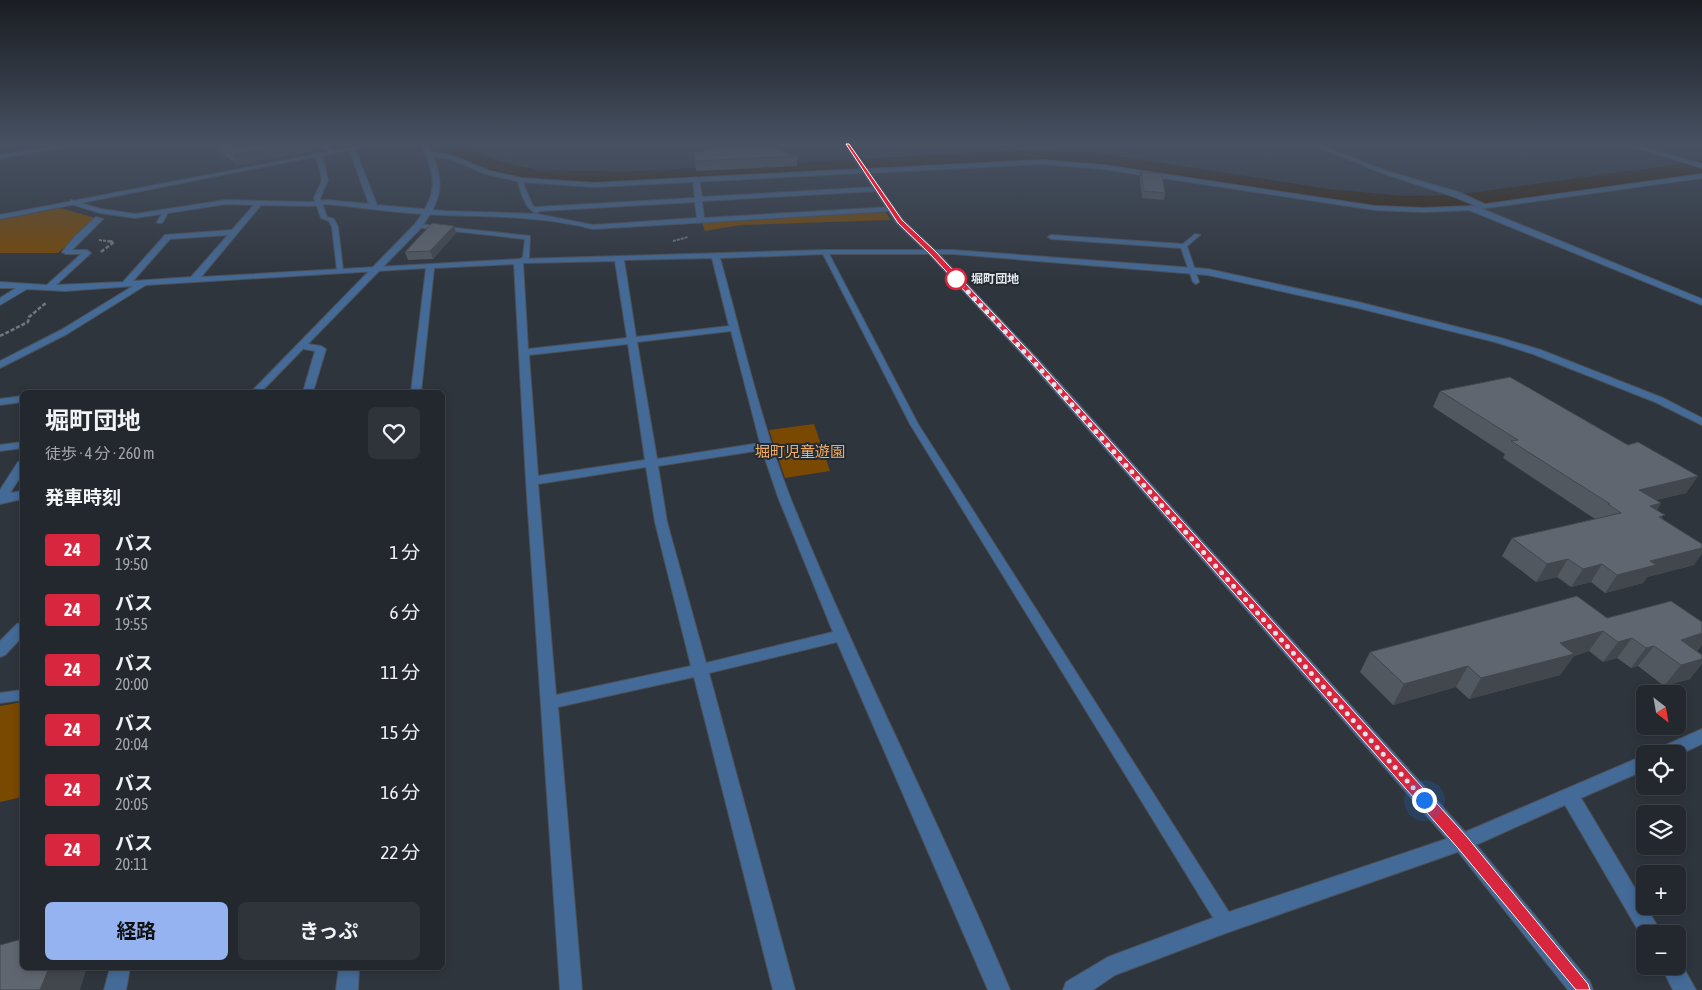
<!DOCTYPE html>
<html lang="ja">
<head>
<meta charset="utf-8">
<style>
	:root { --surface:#23282e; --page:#2f343a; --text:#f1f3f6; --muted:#a3a6aa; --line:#40444a; --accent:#95b2f1 }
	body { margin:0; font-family:"Asap Condensed","Noto Sans JP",sans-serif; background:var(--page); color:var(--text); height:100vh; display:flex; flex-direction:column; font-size:19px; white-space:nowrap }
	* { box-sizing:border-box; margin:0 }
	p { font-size:16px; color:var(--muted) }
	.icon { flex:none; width:28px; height:28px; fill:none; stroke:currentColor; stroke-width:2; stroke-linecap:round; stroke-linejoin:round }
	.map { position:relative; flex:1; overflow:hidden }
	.sheet { position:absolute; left:20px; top:390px; width:425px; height:580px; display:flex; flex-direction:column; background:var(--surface); border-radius:8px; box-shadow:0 2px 8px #0003,0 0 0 1px var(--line) }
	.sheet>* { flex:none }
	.badge { padding:0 10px; border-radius:4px; font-size:18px; line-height:32px }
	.needle { width:32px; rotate:149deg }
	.fabs { position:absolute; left:1636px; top:685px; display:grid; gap:10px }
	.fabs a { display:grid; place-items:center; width:50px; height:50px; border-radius:8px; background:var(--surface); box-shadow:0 2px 8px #0003,0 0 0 1px var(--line); font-size:25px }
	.you { position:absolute; width:25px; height:25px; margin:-12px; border:4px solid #fff; border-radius:50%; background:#1a73e8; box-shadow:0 0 0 8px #1a73e833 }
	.map>.badge { position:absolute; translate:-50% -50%; box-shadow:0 0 0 2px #fff }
	h2 { padding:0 25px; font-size:19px; line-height:45px }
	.round { display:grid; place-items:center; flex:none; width:52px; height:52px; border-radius:8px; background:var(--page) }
	.summary { display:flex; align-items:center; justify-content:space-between; height:85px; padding:0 25px }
	h1 { font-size:24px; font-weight:700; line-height:38px }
	.cta { display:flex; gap:10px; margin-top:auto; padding:10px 25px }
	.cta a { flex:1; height:58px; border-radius:8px; background:var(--accent); color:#111; font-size:20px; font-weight:700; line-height:58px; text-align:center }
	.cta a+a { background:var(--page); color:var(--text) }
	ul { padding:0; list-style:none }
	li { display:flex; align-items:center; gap:15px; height:60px; padding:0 25px }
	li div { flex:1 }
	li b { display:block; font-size:19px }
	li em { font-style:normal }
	li .badge { min-width:55px; font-weight:700; text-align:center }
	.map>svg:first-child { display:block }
	.green { fill:#794801 }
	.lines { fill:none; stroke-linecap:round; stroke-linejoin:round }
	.river { fill:#311c03; fill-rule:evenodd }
	.service-casing { stroke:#4c5159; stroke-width:2 }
	.minor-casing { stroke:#4c5159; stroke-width:2 }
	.tertiary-casing { stroke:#4c5159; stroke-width:2 }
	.path-far1 { stroke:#73787f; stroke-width:2; stroke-dasharray:3 1; stroke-linecap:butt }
	.path { stroke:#73787f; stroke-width:2.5; stroke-dasharray:4 2; stroke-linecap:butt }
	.service { fill:#446a97; fill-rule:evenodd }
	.minor { fill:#446a97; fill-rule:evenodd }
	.tertiary { fill:#446a97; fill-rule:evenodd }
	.wall { fill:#52585f }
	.shaded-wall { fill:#42474e }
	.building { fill:#5f666f; stroke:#42474e }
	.line { fill:#d7263d; stroke:#fff }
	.walk { stroke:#e2e6eb; stroke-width:5; stroke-dasharray:0 9 }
	.stop-dot { fill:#fff; stroke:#d7263d; stroke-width:2.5 }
	.labels { text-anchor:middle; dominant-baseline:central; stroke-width:4; stroke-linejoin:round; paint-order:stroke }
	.far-stop-label { font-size:12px; font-weight:bold; fill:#e2e6eb; stroke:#252b33; text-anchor:start }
	.park-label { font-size:15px; fill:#f5ae61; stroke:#252b33 }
</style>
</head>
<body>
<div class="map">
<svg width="1702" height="990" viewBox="0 0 1702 990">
	<rect width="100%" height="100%" fill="#2f353d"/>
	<path class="green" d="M61,208L95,218L58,253H0V220Z
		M885,212L891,220L741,225L705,231L702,223Z
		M814,424L830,471L785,478L769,430Z
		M22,702V797L0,802V706Z"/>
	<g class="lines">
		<path class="river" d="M435,145H463L502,162L538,170L623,172L1040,149L1099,153L1329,189L1404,196L1456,195L1702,161V175L1456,209L1404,210L1329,203L1099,167L1040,163L623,186H566L524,182L494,175L439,149Z"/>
		<defs>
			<path id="service" d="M320,145H325L337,152L332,153Z
				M319,153L322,155L328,180L320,198L327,217L334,219L338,227L343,270L340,272L337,270L332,227L329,221L321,218L314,198L322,180L316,155Z
				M521,178L524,180V186L533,206L538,208V210C535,210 532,211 530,209C525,205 518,186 518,180Z
				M163,212L168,213L162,223H158L157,222Z
				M418,224L530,236L529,258L520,263L517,261L523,257L525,239L416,227L415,226Z
				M1195,234L1200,235L1187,246L1199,282L1196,284L1193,282L1181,248L1051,239L1048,237L1051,235L1183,244Z
				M825,250L828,252L918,424L1232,917L1234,923L1232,929L1226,931L1220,929L910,424L822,252Z
				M22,690V700L0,703V693Z"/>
			<path id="minor" d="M1313,145H1320L1386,171L1458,192L1489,206L1482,208L1452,196L1382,173Z
				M1627,145H1635L1702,164V168Z
				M352,147L355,149L377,205L445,211L537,214L593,225L697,218L695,202L540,211L536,213L532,211L533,207H536L695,198L693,179L696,177L699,179L702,197L877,187L881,189L877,191L702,201L704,218L891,207L895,209L891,211L593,229C542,216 497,217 445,215C406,214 366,208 327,204L310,206L261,205L201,277L520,259L825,250H953L1208,269L1358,302L1501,338L1541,350L1663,398L1702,418V425L1655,402L1533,354L1495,342L1358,308L1208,275L953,254H825L720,258C742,337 760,420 790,497C857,664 941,824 1010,990H988L837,642L709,673L795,990H773L694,677L558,707L582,990H560L526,481L514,264L434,268L421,392H411L426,268L146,285L67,334L0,368V361L61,330L133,286L65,291L27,289L0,305V298L16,288H0V282L47,285L81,254H66L62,252L75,236L96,217L103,219L72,250H87L91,253L56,285L123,282L165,235L232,230L254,205L226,204L135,218L100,213L71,204V200L101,209L135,214L226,200L310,202L327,200L369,204L349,149ZM228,235L191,277L133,281L170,239ZM712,258L729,326L636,337L624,260ZM615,261L627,338L528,349L523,263ZM731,331L760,443L657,459L637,342ZM628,344L645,460L538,476L529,355ZM762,450L778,497L833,632L706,663L667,522L658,466ZM646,467L655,522L691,666L556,695L538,484Z
				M1469,206H1475L1702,299V305L1469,210Z
				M301,343L321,346L326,349L313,392H303L315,351L298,348L296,346Z
				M22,396V402L0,405V399Z
				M22,442V448L0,451V445Z
				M18,462H22V474L10,493L22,491V499L0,504V490Z
				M1702,729V744L1678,755L1655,754L1657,749Z
				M1645,755V770L1581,798L1658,927L1661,934H1645V942L1565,805L1469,848L1226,933L1115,975L1093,990H1063L1066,982L1108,957L1226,913L1458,835Z
				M1678,958L1696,990H1673L1661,966H1678Z
				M110,968H130L126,990H104Z
				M339,968H359L358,990H336Z"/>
			<path id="tertiary" d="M63,145H74L0,159V155Z
				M364,145H374L0,219V215Z
				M421,145H427L431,152L453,156L490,171L521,178L594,183L860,169L844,145H850L867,169L1042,160L1103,165L1375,206L1423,208L1472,206L1702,174V178L1472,210L1423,212L1375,210L1103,169L1042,164L870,173L903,220L935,250L1038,359L1469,836L1590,982L1593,990H1568L1455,848L1030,363L929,254L897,224L863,173L594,187L521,182L486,174L450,159L433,157C446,187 439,202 421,228L261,392H251L415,224C437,195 438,178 421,145Z
				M22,623V637L5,655L0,657V641L17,624Z"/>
		</defs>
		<use href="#service" class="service-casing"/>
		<use href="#minor" class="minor-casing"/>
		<use href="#tertiary" class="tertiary-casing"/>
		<path class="path-far1" d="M99,240L113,242
			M673,241L688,237"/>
		<path class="path" d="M101,252L114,242L108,241
			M0,336L28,322L29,317L47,302"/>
		<use href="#service" class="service"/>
		<use href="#minor" class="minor"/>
		<use href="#tertiary" class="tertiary"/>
	</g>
	<path class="wall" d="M212,145H321L323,149L237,165Z
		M694,153L797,156V166L696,171Z
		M1141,172L1165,193L1164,200L1142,198L1140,179Z
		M454,226L456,233L433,259L408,260L405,252Z
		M1440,391L1628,445L1698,476L1686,493L1656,500L1661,503L1657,510L1694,565L1647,577L1643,583L1605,593L1591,582L1571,587L1557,577L1536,582L1502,556L1512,538L1595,519L1503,458L1505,454L1433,407Z
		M1702,622V645L1698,650L1697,651L1690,679L1664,686L1638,666L1631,668L1617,658L1603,662L1589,651L1574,656L1560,675L1469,699L1456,687L1393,705L1360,672L1370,652Z"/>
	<path class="shaded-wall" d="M287,145H321L323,149L237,165L233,154Z
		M332,145H347L333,147Z
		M454,226L456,233L433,259L430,251Z
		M1698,476L1686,493L1628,507L1639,490Z
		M1661,503L1650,521V506Z
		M1702,548V554L1694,565L1647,577L1643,583L1605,593L1617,575L1650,561Z
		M1568,559L1557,577L1536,582L1547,564Z
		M1602,564L1591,582L1571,587L1583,569Z
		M1603,631L1589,651L1574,656L1560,675L1469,699L1481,678L1560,643Z
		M1702,633V645L1698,650L1671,658L1681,640Z
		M1632,638L1617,658L1603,662L1618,642Z
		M1654,646L1638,666L1631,668L1646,648Z
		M1702,659V664L1690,679L1664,686L1681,665Z
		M1468,666L1456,687L1393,705L1404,684Z
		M46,968H84L86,970L80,990H40Z"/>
	<path class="building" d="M221,145H287L233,154Z
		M727,145H764L797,156L695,161L694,153Z
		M1141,172L1162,174L1165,193L1144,191Z
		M432,223L454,226L430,251L405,252Z
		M1510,377L1628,445L1638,442L1698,476L1639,490L1661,503L1650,506L1665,515L1659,517L1702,544V548L1650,561L1656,565L1617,575L1602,564L1583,569L1568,559L1547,564L1512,538L1621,513L1608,504H1610L1511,441L1518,440L1440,391Z
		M1577,596L1607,618L1671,601L1702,622V633L1681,640L1702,655V659L1681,665L1654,646L1646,648L1632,638L1618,642L1603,631L1560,643L1574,654L1481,678L1468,666L1404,684L1370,652Z
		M22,939V968H49L40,990H0V945Z"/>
	<linearGradient id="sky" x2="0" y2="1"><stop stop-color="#1a1d22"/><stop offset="0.51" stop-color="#475162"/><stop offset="1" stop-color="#475162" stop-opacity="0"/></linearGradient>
	<rect width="1702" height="283" fill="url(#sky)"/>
	<path class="line" d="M846,144H849L902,220L935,251L1037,360L1467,837L1588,984L1590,990H1576L1457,847L1032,363L930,254L898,223Z"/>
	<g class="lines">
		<path class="walk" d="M956,279L1034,362L1424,800"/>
	</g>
	<circle class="stop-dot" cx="956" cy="279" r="10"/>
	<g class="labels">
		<g class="far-stop-label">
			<text x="971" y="279">堀町団地</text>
		</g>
		<g class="park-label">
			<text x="800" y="451">堀町児童遊園</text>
		</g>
	</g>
</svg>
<div class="fabs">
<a><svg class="needle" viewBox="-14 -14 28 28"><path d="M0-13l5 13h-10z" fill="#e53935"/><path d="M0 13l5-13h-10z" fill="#a3a6aa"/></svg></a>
<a><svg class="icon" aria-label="locate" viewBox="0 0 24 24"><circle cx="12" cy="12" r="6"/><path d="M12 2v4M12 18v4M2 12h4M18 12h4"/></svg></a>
<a><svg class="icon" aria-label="layers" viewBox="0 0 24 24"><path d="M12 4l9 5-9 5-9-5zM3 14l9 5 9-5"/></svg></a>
<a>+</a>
<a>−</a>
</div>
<div class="you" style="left:1424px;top:800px"></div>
<section class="sheet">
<div class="summary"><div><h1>堀町団地</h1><p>徒歩 · 4 分 · 260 m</p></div><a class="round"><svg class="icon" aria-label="heart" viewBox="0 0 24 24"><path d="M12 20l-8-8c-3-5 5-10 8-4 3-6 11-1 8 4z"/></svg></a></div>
<h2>発車時刻</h2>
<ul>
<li><span class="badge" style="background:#d7263d;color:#fff">24</span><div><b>バス</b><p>19:50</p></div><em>1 分</em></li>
<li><span class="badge" style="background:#d7263d;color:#fff">24</span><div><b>バス</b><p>19:55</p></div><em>6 分</em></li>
<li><span class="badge" style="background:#d7263d;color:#fff">24</span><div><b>バス</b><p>20:00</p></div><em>11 分</em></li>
<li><span class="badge" style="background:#d7263d;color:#fff">24</span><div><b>バス</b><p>20:04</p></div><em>15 分</em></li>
<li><span class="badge" style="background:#d7263d;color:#fff">24</span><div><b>バス</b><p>20:05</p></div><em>16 分</em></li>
<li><span class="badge" style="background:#d7263d;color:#fff">24</span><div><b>バス</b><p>20:11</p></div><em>22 分</em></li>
</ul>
<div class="cta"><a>経路</a><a>きっぷ</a></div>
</section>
</div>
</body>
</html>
